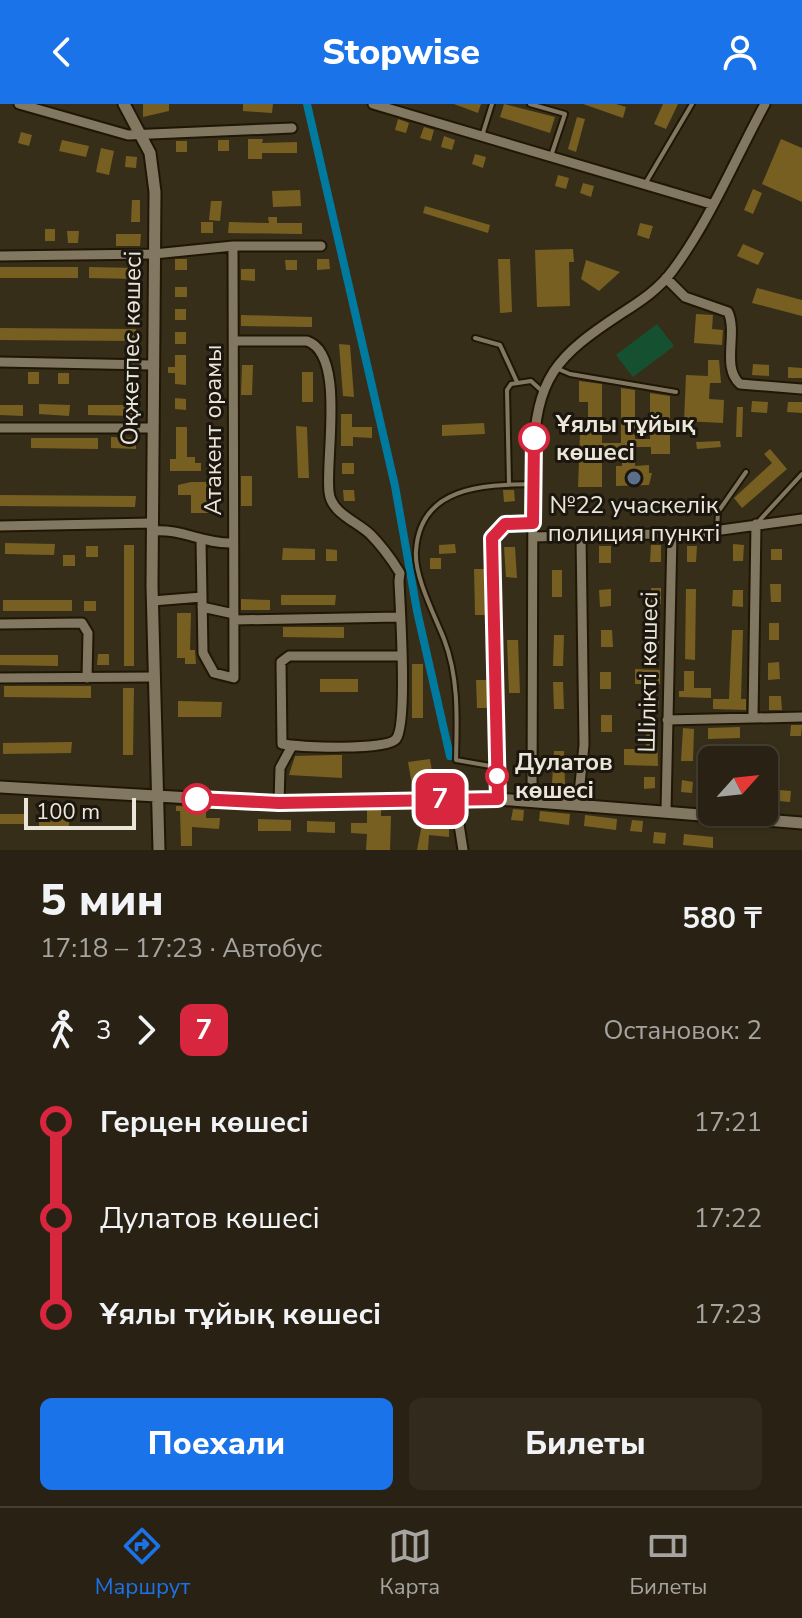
<!DOCTYPE html>
<html lang="ru">
<head>
<meta charset="utf-8">
<style>
	:root { --surface:#292214; --page:#312a1d; --text:#f1f3f6; --muted:#a5a4a0; --line:#453f34; --accent:#1a73e8 }
	body { margin:0; font-family:"Nunito Sans",sans-serif; background:var(--page); color:var(--text); height:100vh; display:flex; flex-direction:column; font-size:30px; white-space:nowrap }
	* { box-sizing:border-box; margin:0 }
	p { font-size:26px; color:var(--muted) }
	.icon { flex:none; width:44px; height:44px; fill:none; stroke:currentColor; stroke-width:2; stroke-linecap:round; stroke-linejoin:round }
	.map { position:relative; height:746px; overflow:hidden }
	.panel { display:flex; flex-direction:column; background:var(--surface); flex:1 }
	.panel>* { flex:none }
	.badge { padding:0 16px; border-radius:12px; font-size:28px; line-height:52px }
	.needle { width:52px; rotate:63deg }
	.tools { position:absolute; left:698px; top:642px; display:grid; gap:16px }
	.tools a { display:grid; place-items:center; width:80px; height:80px; border-radius:12px; background:var(--surface); box-shadow:0 2px 6px #0004,0 0 0 2px var(--line); font-size:40px }
	.scale { position:absolute; left:24px; bottom:20px; width:112px; box-sizing:border-box; padding-left:8px; border:4px solid #ebe6da; border-top:0; font-size:22px; line-height:28px; white-space:nowrap; color:#ebe6da; -webkit-text-stroke:6px #1b170e; paint-order:stroke }
	.map>.badge { position:absolute; translate:-50% -50%; box-shadow:0 0 0 4px #fff }
	.legs { display:flex; align-items:center; gap:12px; height:88px; padding:0 40px; font-size:26px }
	.legs p { margin-inline-start:auto }
	.overview { display:flex; align-items:center; justify-content:space-between; height:136px; padding:0 40px }
	h1 { font-size:44px; font-weight:800; line-height:60px }
	.action { display:flex; gap:16px; margin-top:auto; padding:16px 40px }
	.action a { flex:1; height:92px; border-radius:12px; background:var(--accent); color:#fff; font-size:32px; font-weight:800; line-height:92px; text-align:center }
	.action a+a { background:var(--page); color:var(--text) }
	ul { padding:0 40px; list-style:none }
	li { display:flex; align-items:center; gap:28px; height:96px; font-size:30px }
	li i { display:grid; place-items:center; width:12px; height:100%; margin:0 10px; background:currentColor }
	li i::after { content:''; width:20px; height:20px; margin:-10px; border:6px solid; border-radius:50%; background:var(--surface) }
	li p { margin-inline-start:auto }
	li:first-child i { background:linear-gradient(#0000 50%,currentColor 0) }
	li:last-child i { background:linear-gradient(currentColor 50%,#0000 0) }
	header { display:flex; justify-content:space-between; align-items:center; height:104px; padding:0 40px; background:var(--accent); color:#fff; font-size:36px; font-weight:800 }
	.tabs { display:flex; justify-content:space-around; align-items:center; height:112px; border-top:2px solid var(--line); background:var(--surface); font-size:22px; color:var(--muted) }
	.tabs a { display:grid; justify-items:center; gap:4px }
	.tabs .on { color:var(--accent) }
	.map>svg:first-child { display:block }
	.green { fill:#155131 }
	.lines { fill:none; stroke-linecap:round; stroke-linejoin:round }
	.canal { stroke:#007a9e; stroke-width:8 }
	.building { fill:#775f22 }
	.service-casing { stroke:#1f1604; stroke-width:8 }
	.minor-casing { stroke:#1f1604; stroke-width:13 }
	.tertiary-casing { stroke:#1f1604; stroke-width:15 }
	.service { stroke:#827862; stroke-width:4 }
	.minor { stroke:#827862; stroke-width:9 }
	.tertiary { stroke:#827862; stroke-width:11 }
	.line-1-casing { stroke:#fff; stroke-width:18 }
	.line-1 { stroke:#d7263d; stroke-width:12 }
	.stop-1-dot { fill:#fff; stroke:#d7263d; stroke-width:4 }
	.service-dot { fill:#5c6f8a; stroke:#1b170e; stroke-width:3 }
	.labels { text-anchor:middle; dominant-baseline:central; stroke-width:6; stroke-linejoin:round; paint-order:stroke }
	.street-label { font-size:24px; fill:#ebe6da; stroke:#1b170e }
	.stop-label { font-size:24px; font-weight:bold; fill:#ebe6da; stroke:#1b170e; text-anchor:start }
	.poi-label { font-size:24px; fill:#ebe6da; stroke:#1b170e }
</style>
</head>
<body>
<header><svg class="icon" aria-label="back" viewBox="0 0 24 24"><path d="M15 5l-7 7 7 7"/></svg>Stopwise<svg class="icon" aria-label="person" viewBox="0 0 24 24"><circle cx="12" cy="8" r="4"/><path d="M4 21q1-7 8-7t8 7"/></svg></header>
<div class="map">
<svg width="802" height="746" viewBox="0 0 802 746">
	<rect width="100%" height="100%" fill="#372e1a"/>
	<path class="green" d="M657,220L674,242L633,273L616,251Z"/>
	<g class="lines">
		<path class="canal" d="M307,0L395,382L417,507L450,652"/>
	</g>
	<path class="building" d="M143,0H169V7L143,13Z
		M243,0H273L272,9L243,7Z
		M454,0H481L478,9Z
		M504,0L555,13L550,29L500,13Z
		M583,0H616L626,3L623,14Z
		M663,0H678L666,25L654,20Z
		M577,13L585,15L576,48L568,45Z
		M398,15L409,19L406,29L395,26Z
		M424,23L434,26L431,37L420,34Z
		M21,28L32,31L29,42L18,39Z
		M444,32L455,36L452,46L441,43Z
		M248,35H263L262,39L297,38V49H262V55H248Z
		M781,35L802,44V98L762,80Z
		M62,36L89,42L86,53L59,47Z
		M218,36H229V47H218Z
		M176,37H187V48H176Z
		M101,44L114,47L109,71L96,68Z
		M475,50L486,53L483,64L472,60Z
		M126,52L137,53L136,64L125,63Z
		M558,71L569,74L566,85L555,82Z
		M583,79L594,82L591,93L580,89Z
		M753,85L762,89L753,110L744,106Z
		M300,86L301,102L273,103L272,87Z
		M132,96H140V118H131Z
		M211,97H222L220,117L209,116Z
		M425,102L490,121L488,129L423,109Z
		M268,113H277V119H302V130L228,129L229,118L269,119Z
		M201,118H213V129H201Z
		M640,119L653,122L649,135L637,131Z
		M45,125H55V137H45Z
		M67,127H79L78,139H68Z
		M116,130H141L140,142H116Z
		M743,140L764,149L758,161L737,152Z
		M573,145L574,158H569L570,202L537,203L535,146Z
		M175,155H187V166H175Z
		M317,155H329L330,165L317,166Z
		M498,155H510L512,208L500,209Z
		M285,156H297V166H286Z
		M586,156L620,168L599,187L581,175Z
		M0,163H78V174H0Z
		M89,163L137,164V175L89,174Z
		M241,165H255V177L241,176Z
		M175,183H187V193H175Z
		M757,184L802,196V212L752,199Z
		M175,205H186V216H175Z
		M696,210L713,211L712,225L723,226L722,241L694,239Z
		M241,211L312,213V223L241,222Z
		M0,224L136,225L137,237L0,236Z
		M175,228H186V240H175Z
		M339,240L350,241L354,293L343,292Z
		M175,251H186V281L175,280V269H168V263H175Z
		M708,256H719L721,279H710L709,295L724,296L723,319L684,317L686,271L708,272Z
		M753,260L769,261V272L752,271Z
		M242,261H253L252,291H241Z
		M788,263L802,264V274H788Z
		M28,268H39V280H28Z
		M125,268L136,269V280L125,279Z
		M302,268H313V298H302Z
		M58,269H69V280H58Z
		M579,277L602,280V339H621V284L635,286V335H650V289L670,292V350H651V343H635V362L649,361V369H652L649,381L616,382V362H622V347H602V383H578L580,330H588V298H579Z
		M175,294L186,295V306L175,305Z
		M752,297L768,298L767,309L751,308Z
		M788,298H802V309L787,308Z
		M39,300L70,301L69,312L39,310Z
		M0,301H23V312L0,311Z
		M88,301H136V312L88,311Z
		M737,303H743L742,333H736Z
		M341,310H352V323H372V334L353,333V342H341Z
		M484,319L485,330L442,332V321Z
		M296,322L307,323L309,374H298Z
		M176,323H187V353H195V359H201V367H170V355H176Z
		M111,333L136,334V345L111,344Z
		M31,334H98V345L31,344Z
		M720,337L721,343L697,345L696,338Z
		M770,345L787,365L742,404L734,394L772,359L764,350Z
		M342,359H354V370H342Z
		M241,372H252V402H241Z
		M191,378H210V409H191V391H178V381Z
		M343,386H354L355,397H344Z
		M503,386H514L515,397L504,398Z
		M0,391L136,392L135,403L0,402Z
		M5,439L55,440L54,451L5,450Z
		M455,440L456,449L439,450V441Z
		M733,440L744,441L743,457H733Z
		M124,441H134V562H124Z
		M651,441H661V458H650Z
		M86,442H98V453H86Z
		M599,442H611V459H599Z
		M687,442H697L696,458H687Z
		M504,443H515L517,474L506,473Z
		M283,444L315,445V456H282Z
		M326,445L337,446V457H326Z
		M771,445H782V456H771Z
		M63,451H75V462H63Z
		M430,454H441V465H430Z
		M474,465H484L486,511H475Z
		M552,466H562V493H552Z
		M770,480H781V498H771Z
		M651,484H661V500H651Z
		M611,485V502L600,503L599,486Z
		M686,485H696L695,556L685,555Z
		M733,486H743V503L732,502Z
		M281,491H336L335,501H281Z
		M241,495L270,496V506H241Z
		M3,496H72V507H3Z
		M84,497H96V507H84Z
		M177,509H191L190,546H195L196,560H185V554H177Z
		M769,519H779V536H769Z
		M283,523H344V534L283,533Z
		M648,524H659V541H648Z
		M601,526H612L613,543H601Z
		M732,526H743L741,595H746V606L713,605V595H729Z
		M554,531H564L563,562H553Z
		M507,536H518L520,589H509Z
		M98,550H109V561H97Z
		M0,551H58V562L0,561Z
		M779,558L780,575L768,576V559Z
		M412,560H423V614H412Z
		M635,565L660,566V580H635Z
		M684,567H694V584H711V594L679,593V587H684Z
		M600,568H611V585H600Z
		M320,575H358V588H320Z
		M476,576H487L488,604H477Z
		M553,578H563L564,605H554Z
		M4,582H91V594L4,593Z
		M123,584H134L133,651H123Z
		M769,592H781L782,606H769Z
		M645,595L659,596L658,609H645Z
		M178,597L222,598L221,613H178Z
		M601,611H612V628H601Z
		M791,621H802L801,632H790Z
		M740,623V634L708,635V624Z
		M683,624L694,625L693,657H681Z
		M646,625H657L658,662L624,661V645H646Z
		M72,638L71,649L3,650V639Z
		M554,647H564L565,680H552Z
		M334,651H342V674L289,671L295,652Z
		M600,652H612V665H600Z
		M430,655L432,667L443,665L446,681H412L408,658Z
		M644,673H655V684L644,685Z
		M682,676L693,678L692,689L681,688Z
		M780,686L791,687L790,698L779,697Z
		M176,702L206,703V714H220L219,725L192,723V742H181L180,707H176Z
		M513,705L524,706L523,717L511,716Z
		M367,706H381V712H391L390,746H366L367,730L351,729V719H367Z
		M540,707L570,710L569,721L539,717Z
		M0,710H27V720H0Z
		M39,711L69,712V723L39,722Z
		M585,711L617,715L616,726L584,722Z
		M258,715L291,716V727H258Z
		M632,716L643,717L642,728L630,727Z
		M307,717L335,718V729L307,728Z
		M422,720L449,723V733L429,731L428,746H417Z
		M654,728L666,729L665,740L653,739Z
		M684,730L713,733V744L683,741Z"/>
	<g class="lines">
		<defs>
			<path id="service" d="M530,0L565,10L551,52
				M482,32L492,0
				M645,80L692,0
				M475,234L500,241L517,278
				M556,264L570,270L676,288
				M509,380L507,286L511,280L531,277L542,287
				M758,418L802,370
				M717,426L718,408L746,368
				M496,663L456,656C457,615 459,574 444,535C435,512 414,472 416,447C420,382 483,381 533,380"/>
			<path id="minor" d="M19,0L128,31L292,24
				M373,0L711,100
				M0,152L154,150L233,142H321
				M666,174L685,193L728,208C738,230 721,263 740,280L802,285
				M234,237H307C346,250 325,354 329,388C331,409 356,417 370,430C382,442 392,456 400,469L399,477C400,502 408,621 396,635C387,647 298,643 282,640L281,558L289,552H401
				M0,258L151,261
				M0,324H152
				M0,422L152,419
				M152,427C181,424 203,440 232,439
				M533,433L699,429L802,415
				M201,437L203,549L214,569L234,574L233,142
				M152,497L202,493
				M202,503L234,510
				M234,516L400,513
				M0,520L82,519L88,529L87,574
				M0,574L154,573
				M753,612L756,420
				M667,616L802,613
				M455,695L463,746
				M498,695L492,434L505,420L533,419
				M532,697L533,356C536,273 555,253 622,209C641,197 659,185 673,166C710,116 735,55 765,0
				M279,699L280,664L292,642
				M578,699L584,641L581,432
				M666,707L672,430"/>
			<path id="tertiary" d="M124,0L150,49L155,88L152,482L159,746
				M0,683L279,699L498,695L802,719"/>
		</defs>
		<use href="#service" class="service-casing"/>
		<use href="#minor" class="minor-casing"/>
		<use href="#tertiary" class="tertiary-casing"/>
		<use href="#service" class="service"/>
		<use href="#minor" class="minor"/>
		<use href="#tertiary" class="tertiary"/>
	</g>
	<g class="lines">
		<defs>
			<path id="line-1" d="M197,695L279,699L498,695L492,434L505,420L533,419L534,334"/>
		</defs>
		<use href="#line-1" class="line-1-casing"/>
		<use href="#line-1" class="line-1"/>
	</g>
	<g class="stop-1-dot">
		<circle cx="534" cy="334" r="14"/>
		<circle cx="497" cy="672" r="10"/>
		<circle cx="197" cy="695" r="14"/>
	</g>
	<circle class="service-dot" cx="634" cy="374" r="8"/>
	<g class="labels">
		<g class="street-label">
			<text transform="translate(131 244) rotate(-89)">Оқжетпес көшесі</text>
			<text transform="translate(213 326) rotate(-90)">Атакент орамы</text>
			<text transform="translate(648 568) rotate(-89)">Шілікті көшесі</text>
		</g>
		<g class="stop-label">
			<text x="556" y="320">Ұялы тұйық<tspan x="556" dy="28">көшесі</tspan></text>
			<text x="515" y="658">Дулатов<tspan x="515" dy="28">көшесі</tspan></text>
		</g>
		<g class="poi-label">
			<text x="634" y="401">№22 учаскелік<tspan x="634" dy="28">полиция пункті</tspan></text>
		</g>
	</g>
</svg>
<div class="tools">
<a><svg class="needle" viewBox="-14 -14 28 28"><path d="M0-13l5 13h-10z" fill="#e53935"/><path d="M0 13l5-13h-10z" fill="#a5a4a0"/></svg></a>
</div>
<div class="scale">100 m</div>
<b class="badge" style="left:440px;top:695px;background:#d7263d;color:#fff">7</b>
</div>
<section class="panel">
<div class="overview"><div><h1>5 мин</h1><p>17:18 – 17:23 · Автобус</p></div><b>580 ₸</b></div>
<div class="legs"><svg class="icon" aria-label="walk" viewBox="0 0 24 24"><circle cx="13" cy="4" r="2"/><path d="M13 8l-2 6 4 7M11 14l-3 7M7 12l3-4h3l4 4"/></svg>3<svg class="icon" aria-label="forward" viewBox="0 0 24 24"><path d="M9 5l7 7-7 7"/></svg><b class="badge" style="background:#d7263d;color:#fff">7</b><p>Остановок: 2</p></div>
<ul>
<li><i style="color:#d7263d"></i><b>Герцен көшесі</b><p>17:21</p></li>
<li><i style="color:#d7263d"></i><span>Дулатов көшесі</span><p>17:22</p></li>
<li><i style="color:#d7263d"></i><b>Ұялы тұйық көшесі</b><p>17:23</p></li>
</ul>
<div class="action"><a>Поехали</a><a>Билеты</a></div>
</section>
<nav class="tabs">
<a class="on"><svg class="icon" aria-label="directions" viewBox="0 0 24 24"><path d="M12 3l9 9-9 9-9-9zM9 14v-3h6M13 9l2 2-2 2"/></svg>Маршрут</a>
<a><svg class="icon" aria-label="map" viewBox="0 0 24 24"><path d="M3 6l6-2 6 2 6-2v14l-6 2-6-2-6 2zM9 4v14M15 6v14"/></svg>Карта</a>
<a><svg class="icon" aria-label="tickets" viewBox="0 0 24 24"><path d="M3 7h18v10H3zM15 7v10"/></svg>Билеты</a>
</nav>
</body>
</html>
